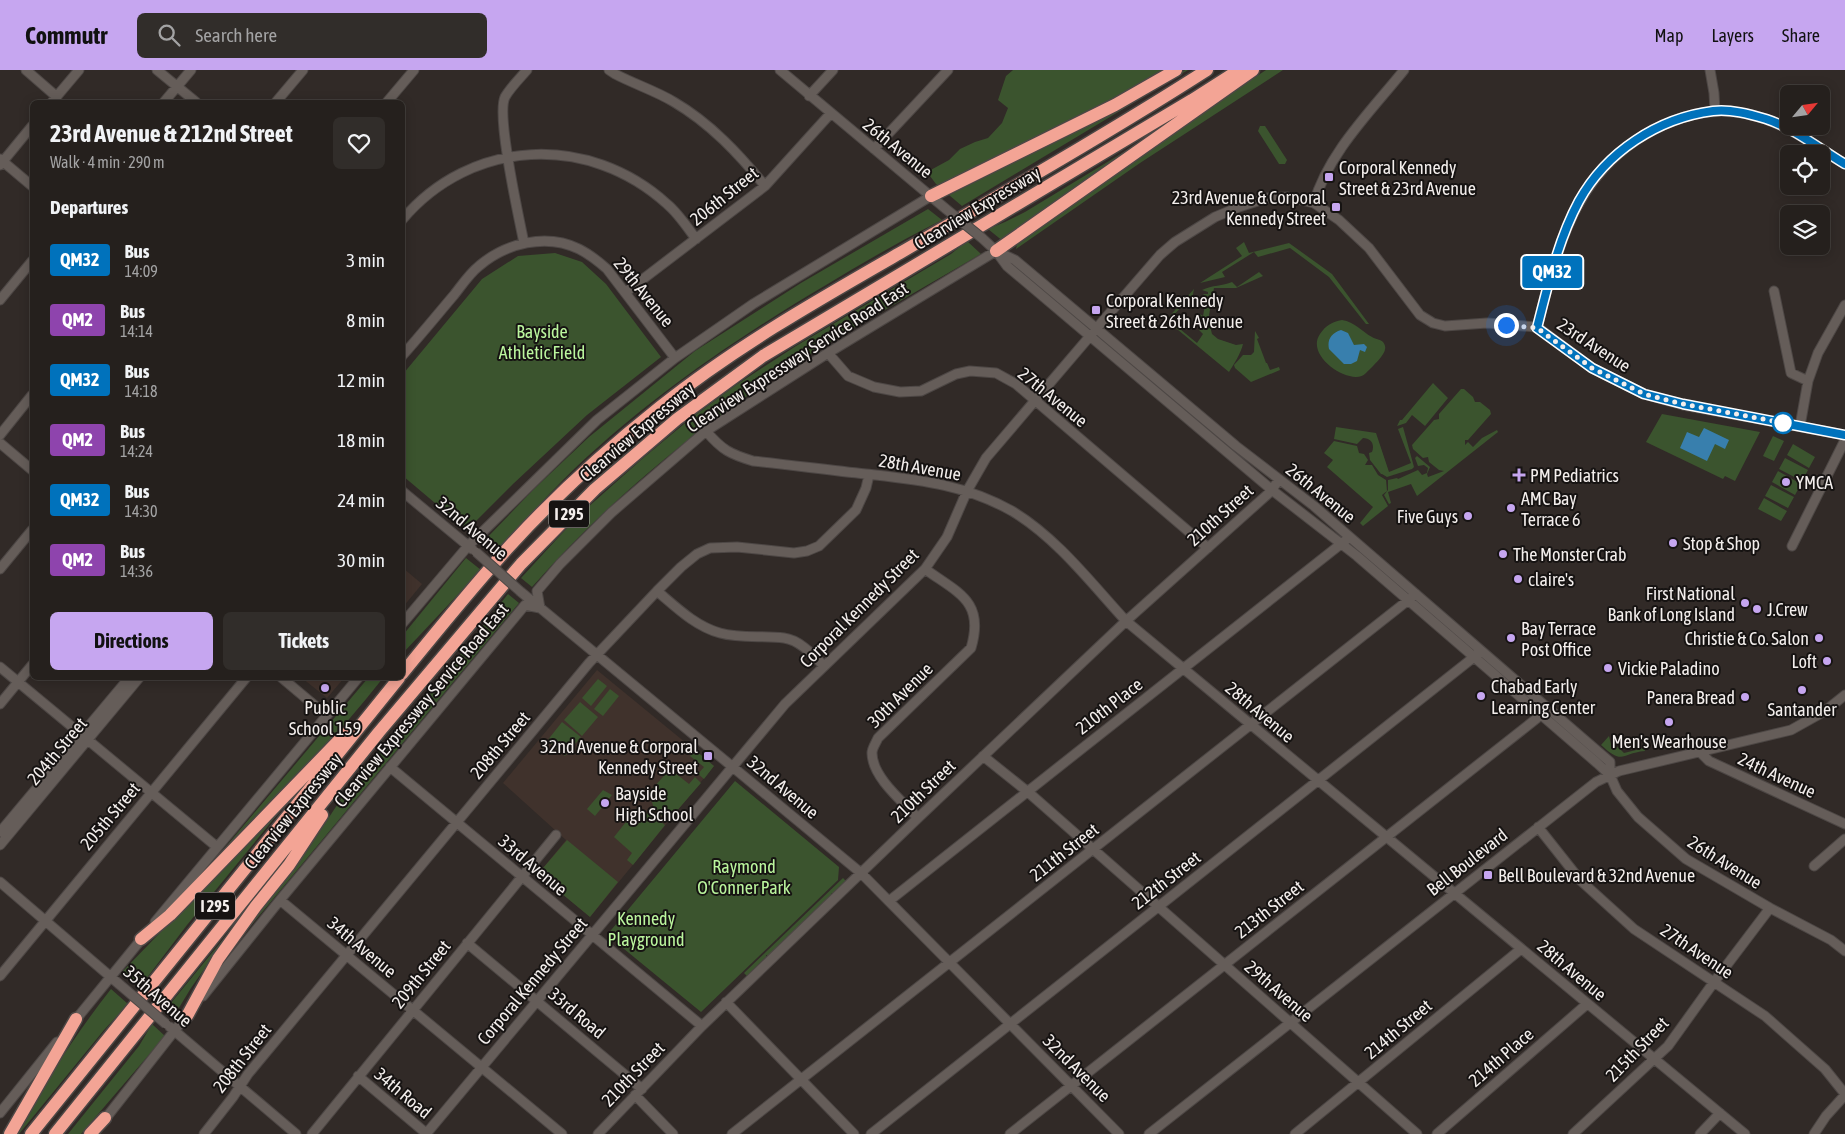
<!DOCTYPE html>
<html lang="en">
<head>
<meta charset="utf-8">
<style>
	:root { --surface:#25201d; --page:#312d2a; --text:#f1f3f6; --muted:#a3a3a4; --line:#423e3b; --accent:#c6a6f0 }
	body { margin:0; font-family:"Asap Condensed",sans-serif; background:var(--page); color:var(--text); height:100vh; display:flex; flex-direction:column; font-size:19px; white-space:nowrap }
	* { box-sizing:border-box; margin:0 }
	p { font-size:16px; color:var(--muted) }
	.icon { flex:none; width:28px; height:28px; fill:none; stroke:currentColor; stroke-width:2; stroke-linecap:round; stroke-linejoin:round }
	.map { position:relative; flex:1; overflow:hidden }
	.details { position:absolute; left:30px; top:30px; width:375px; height:580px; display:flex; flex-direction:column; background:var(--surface); border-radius:8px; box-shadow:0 2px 12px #0003,0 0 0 1px var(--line) }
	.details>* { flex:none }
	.badge { padding:0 10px; border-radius:4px; font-size:18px; line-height:32px }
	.needle { width:32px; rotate:61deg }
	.controls { position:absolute; left:1780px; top:15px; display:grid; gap:10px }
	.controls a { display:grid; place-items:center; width:50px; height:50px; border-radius:8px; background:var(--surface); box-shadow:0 2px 12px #0003,0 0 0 1px var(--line); font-size:25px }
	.you { position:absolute; width:25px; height:25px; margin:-12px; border:4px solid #fff; border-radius:50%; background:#1a73e8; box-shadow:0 0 0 8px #1a73e833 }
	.map>.badge { position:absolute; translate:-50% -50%; box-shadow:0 0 0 2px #fff }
	h2 { padding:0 20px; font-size:19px; line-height:45px }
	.round { display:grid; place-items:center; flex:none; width:52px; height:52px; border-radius:8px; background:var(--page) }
	.overview { display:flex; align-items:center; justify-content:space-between; height:85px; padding:0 20px }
	h1 { font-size:24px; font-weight:700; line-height:38px }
	.button { display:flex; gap:10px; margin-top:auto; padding:10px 20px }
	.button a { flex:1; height:58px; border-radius:8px; background:var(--accent); color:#111; font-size:20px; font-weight:700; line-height:58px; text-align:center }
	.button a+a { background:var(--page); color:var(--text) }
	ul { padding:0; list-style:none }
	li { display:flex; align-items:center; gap:15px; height:60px; padding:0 20px }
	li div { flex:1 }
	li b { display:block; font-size:19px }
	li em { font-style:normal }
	li .badge { min-width:55px; font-weight:700; text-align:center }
	header { display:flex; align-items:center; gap:30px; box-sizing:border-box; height:70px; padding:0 25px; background:var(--accent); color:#111 }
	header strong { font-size:24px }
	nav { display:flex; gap:28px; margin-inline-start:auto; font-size:18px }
	.search { width:350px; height:45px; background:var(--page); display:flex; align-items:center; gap:12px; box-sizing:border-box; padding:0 18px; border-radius:8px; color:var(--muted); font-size:19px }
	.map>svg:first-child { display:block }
	.built { fill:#40322c }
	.green { fill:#3b542e }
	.water { fill:#387fad }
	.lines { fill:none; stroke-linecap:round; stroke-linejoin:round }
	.minor-casing { stroke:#4d4745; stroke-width:11 }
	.highway-casing { stroke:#4d4745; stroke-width:15 }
	.minor { stroke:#655d59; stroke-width:9 }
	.highway { stroke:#f3a495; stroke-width:12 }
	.minor-bridge-casing { stroke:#4d4745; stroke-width:11; stroke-linecap:butt }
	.minor-bridge { stroke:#655d59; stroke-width:9 }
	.line-casing { stroke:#fff; stroke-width:11 }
	.line { stroke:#0072bc; stroke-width:8 }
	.walk { stroke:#f3eeec; stroke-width:5; stroke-dasharray:0 9 }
	.poi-dot { fill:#c6a6f0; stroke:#161312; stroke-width:2 }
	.stop-dot { fill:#fff; stroke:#0072bc; stroke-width:2.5 }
	.labels { text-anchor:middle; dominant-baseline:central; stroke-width:4; stroke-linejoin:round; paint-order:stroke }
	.shield { fill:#161312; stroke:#b1acab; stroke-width:1 }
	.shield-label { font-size:16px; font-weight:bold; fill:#f3eeec }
	.street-label { font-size:18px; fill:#f3eeec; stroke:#161312 }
	.poi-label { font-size:18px; fill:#f3eeec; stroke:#161312; text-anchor:start }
	.park-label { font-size:18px; fill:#bbf69e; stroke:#161312 }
</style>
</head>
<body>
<header>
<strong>Commutr</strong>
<div class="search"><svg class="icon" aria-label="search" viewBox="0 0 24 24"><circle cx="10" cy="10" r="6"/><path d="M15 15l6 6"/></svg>Search here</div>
<nav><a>Map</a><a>Layers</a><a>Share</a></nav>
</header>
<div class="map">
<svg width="1845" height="1064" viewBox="0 0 1845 1064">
	<rect width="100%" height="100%" fill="#312a27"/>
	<path class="built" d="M403,498L422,514L403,537Z
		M597,600L714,696L590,847L538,804L566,770L503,713Z
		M302,608H344L327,628Z"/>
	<path class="green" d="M1013,0H1169L943,119L936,114L927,102L949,90L960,79L975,72L988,68L1002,53L1008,38L998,30L1006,6Z
		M1185,0H1188L962,136L949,125L1096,51Z
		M1266,0H1283L1140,93L1016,179L1018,171L1179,58Z
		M1175,51L1004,172L988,159L1005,152L1025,142Z
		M1260,56H1265L1287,90L1285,94H1279L1258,61Z
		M928,139L942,150C902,170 864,192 826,215C733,270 641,333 563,410C539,434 517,460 494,485L481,474L534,419L589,367L695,281L801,213Z
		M967,171L981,184C896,234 809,281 729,339C658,391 591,450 532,517L521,508L578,446L642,389L690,349L736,315L796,276L951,184Z
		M1244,172L1249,183L1289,173L1332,204L1369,254H1366L1329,207L1290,178L1258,187L1254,182L1222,202L1225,207L1200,213L1242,186L1236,178Z
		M555,183L582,192L606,214L661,287L587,345L513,414L467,460L403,406V304L482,209L518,186Z
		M1259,202L1263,206L1236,218H1214L1209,245L1210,253L1199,250L1198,243L1203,246L1206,230L1202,226L1204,224H1208V222L1202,220C1212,215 1223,216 1232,212L1237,217Z
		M1194,219L1191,235L1187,231L1169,250L1197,273L1203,264L1199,260V252L1210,256L1212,264L1218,269L1236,275L1243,274C1241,283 1234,294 1229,302L1166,250Z
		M1342,250C1355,252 1361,261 1372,267C1375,269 1380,269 1383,272C1384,273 1386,277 1385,279C1385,285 1371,298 1366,303C1353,318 1304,287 1320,264C1326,255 1332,252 1342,250Z
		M1255,261L1259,268L1257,269L1266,293H1267L1270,300L1279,297L1280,300L1251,312L1235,298L1234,295L1243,285H1251L1254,282Z
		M1433,313L1448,328L1425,356L1412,345L1406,353L1397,356L1400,350H1402Z
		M1461,319H1464L1473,327L1475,332H1480L1490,340L1491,344L1468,370H1465V375L1468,372L1473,377L1482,368L1497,360L1498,362L1417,426L1411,414L1388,422L1391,433L1389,434L1384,425L1388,420V410L1397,408L1398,409L1418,400L1422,405L1427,403L1428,398L1424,395L1418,396L1415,388L1417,386L1430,397L1427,404L1428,407L1444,401L1439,400L1429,392L1428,387L1423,388L1413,379L1412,375L1434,350L1439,349V344Z
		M1662,344L1760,362L1735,411L1725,406L1723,409L1646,372Z
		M1336,357L1376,363L1389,402L1411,393L1398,359L1403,357L1414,397L1412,399L1387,407L1382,404H1381L1370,390L1369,383L1372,382C1375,374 1371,368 1363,368L1357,374L1334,369Z
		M1773,366L1784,371L1774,391L1763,386Z
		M1334,371L1357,376L1359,383L1364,384L1368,390L1365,395H1372L1378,405L1386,410L1387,421L1382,425L1388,436L1363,456L1360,453L1373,437L1327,397L1333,390L1324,383Z
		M1793,374L1815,387L1809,398L1787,385Z
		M1785,388L1808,400L1802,411L1779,399Z
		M1778,401L1801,414L1795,425L1772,412Z
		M1771,415L1794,427L1788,438L1765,426Z
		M1764,428L1787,441L1781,451L1758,439Z
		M466,488L481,500L403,583V565Z
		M508,524L519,533L244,864L243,862L307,781L356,706L426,628Z
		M368,608H383C330,676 267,737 207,799Z
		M598,609L607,616L591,636L582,628Z
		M610,619L619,626L603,646L594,639Z
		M580,632L598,647L582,666L564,650Z
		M562,652L581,667L565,686L547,671Z
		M1609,666L1612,678L1618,677L1624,683L1644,678L1645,681C1621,683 1624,696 1601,675Z
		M695,680L714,696L704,709L698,704L704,697L690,686Z
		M670,699L689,714L695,707L701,713L668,751L654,739L652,732L646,726Z
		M735,711L839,797L838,810L701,942L607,865Z
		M603,720L612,725L595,746L587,739Z
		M295,723L187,855L140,917L123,901Z
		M637,738L643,744L650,743L665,755L633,795L627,790L632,783L614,767Z
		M567,770L618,812L590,847L538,804Z
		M843,808L846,811L832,824L831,823V825L768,886L766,885V887L747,906L744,903Z
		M238,851L191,918L174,946L166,939Z
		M111,919L128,934L104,960L19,1064H15C45,1013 74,966 111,919Z
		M152,954L165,966L81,1064H68L139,976Z"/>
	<path class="water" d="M1341,260L1348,263L1354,275L1364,274L1367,277L1365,282L1360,280L1357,291L1351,294H1344L1329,279C1327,270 1331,263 1341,260Z
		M1704,358L1729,370L1725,379L1715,374L1707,391L1680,378L1687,362L1699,367Z"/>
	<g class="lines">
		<defs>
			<path id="minor" d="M26,0L57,27
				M157,0L196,32
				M609,0L615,4C634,14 656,21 674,32C710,53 739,84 765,116
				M780,0L946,139
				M1710,0L1714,23L1715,41
				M809,26L833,0
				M52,32L79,0
				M164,32L191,0
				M276,32L303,0
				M387,32L414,0
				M874,79L948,0
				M0,89L32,116
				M0,95L32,56
				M1314,133C1328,83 1372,40 1404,0
				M402,150C471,68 589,63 667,134C678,143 687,157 696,169
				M982,168L996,181L1007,196L1272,420L1357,486L1597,693L1610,705L1617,721L1638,747L1686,789L1770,838L1831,870L1845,881
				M524,173C519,148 496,45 505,27C510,18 520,8 527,0
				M996,181L1015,190L1236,376L1314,436L1610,692V705
				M1774,221L1791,303L1808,311
				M626,222L765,116L831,43
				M0,230L32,191
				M1537,257C1559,172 1577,93 1666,54C1691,43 1720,38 1747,44C1783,51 1814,75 1845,94
				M828,283L848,306L874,317L900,322L921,321L956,304L970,301L996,303L1016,314L1208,478
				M402,286C420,266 437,245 454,225C462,215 469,204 479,196C506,173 546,163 579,179C589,184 598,191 607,199L675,288
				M1800,356L1808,311L1818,283L1845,235
				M706,361C722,380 730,384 753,391C791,395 828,400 866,404C919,410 964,414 1012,441C1057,468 1091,513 1126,551L1745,1064
				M0,365L32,325
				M0,373L32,400
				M402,421L472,479
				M1792,476L1845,370
				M0,499L32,460
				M657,521C676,537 695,556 720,563C741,569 763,565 784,568C800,570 814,586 824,596
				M521,522L861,803L1119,1064
				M402,554L468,476L597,350L675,288L753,234L931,126
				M0,597L217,777
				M282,608L326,645
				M0,634L32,595
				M1699,681L1709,691L1845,754
				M983,686L1028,722L1417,1064
				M390,697L702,956
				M918,748C903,732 872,707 872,683C872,678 876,673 878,668L971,578C985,531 958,523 925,499
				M1538,757L1580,810L1634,859L1765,946L1825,999L1845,1024
				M0,762L129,608
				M0,775L139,608
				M1814,796L1845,769
				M0,812L119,914
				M280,830L562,1064
				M889,831L1346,470
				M155,852L358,608
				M467,873L642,1019
				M0,906L246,608
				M203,926L280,830L525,535L540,538L537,521L560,494L611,443L706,361L828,283L996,181
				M726,932L854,1064
				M73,953L144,866
				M170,957L296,1064
				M358,1006L427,1064
				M635,1025L673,1064
				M0,1043L57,972
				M102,1053L190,941
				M204,1064L233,1027L248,1004L589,593L657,521L681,497L697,484L710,478L737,477L794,483L807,481L819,476L856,440L866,418L869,405
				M312,1064L556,765
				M426,1064L785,634L925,499L947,467L967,421L986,388L1102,252L1160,185L1175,172L1215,147L1239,137L1267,128L1288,127L1314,133L1339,150L1369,178L1420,245L1433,253L1445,256L1487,253L1537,257L1592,298L1644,324L1683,335L1845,365
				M598,1064L702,956L918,748L1126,551L1269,423L1279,410
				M732,1064L1416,524
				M871,1064L1469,591L1477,584
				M1010,1064L1536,649L1544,640
				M1149,1064L1596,712L1619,701L1791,660L1825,641L1845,625
				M1295,1064L1521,879
				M1437,1064L1587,934
				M1573,1064L1668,976L1714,912L1770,838
				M1700,1064L1720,1043
				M1814,1064L1826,1046L1845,1025"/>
			<path id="highway" d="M931,126L1115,35L1176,0
				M996,181L1253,0
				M402,604C436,562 471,519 507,479C554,427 606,380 660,337C735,277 818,230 900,183C1003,123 1107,64 1207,0
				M141,869L170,845L345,664
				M187,946L218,889L256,836L289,795L322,745
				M10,1064L76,949
				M31,1064L399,608
				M55,1064L379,662L521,494L595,419L677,349L763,286L1192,30L1239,0
				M90,1064L105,1048"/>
		</defs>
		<use href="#minor" class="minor-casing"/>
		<use href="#highway" class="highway-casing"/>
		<use href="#minor" class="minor"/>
		<use href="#highway" class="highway"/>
		<defs>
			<path id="minor-bridge" d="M946,139L982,168
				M476,482L521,522
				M119,914L166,954"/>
		</defs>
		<use href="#minor-bridge" class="minor-bridge-casing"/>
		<use href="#minor-bridge" class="minor-bridge"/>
	</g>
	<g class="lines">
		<defs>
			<path id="line" d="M1845,94C1820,79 1794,58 1766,49C1749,44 1731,39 1713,41C1658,48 1606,82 1579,131C1558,170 1548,215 1537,258L1592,298L1644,324L1683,334L1845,365"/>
		</defs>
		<use href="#line" class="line-casing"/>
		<use href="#line" class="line"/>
		<path class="walk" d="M1506,255L1537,258L1592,298L1644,324L1683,334L1789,354L1783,353"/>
	</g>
	<g class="poi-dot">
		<rect x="1324" y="102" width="10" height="10" rx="2.5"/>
		<rect x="1331" y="132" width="10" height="10" rx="2.5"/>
		<rect x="1091" y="235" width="10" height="10" rx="2.5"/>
		<path d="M1516.5 397.5h5v5h5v5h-5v5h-5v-5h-5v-5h5z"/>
		<circle cx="1786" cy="412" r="5"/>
		<circle cx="1511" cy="438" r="5"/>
		<circle cx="1468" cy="446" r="5"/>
		<circle cx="1673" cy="473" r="5"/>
		<circle cx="1503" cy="484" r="5"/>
		<circle cx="1518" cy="509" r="5"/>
		<circle cx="1745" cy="533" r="5"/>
		<circle cx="1757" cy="539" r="5"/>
		<circle cx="1511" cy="568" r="5"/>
		<circle cx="1819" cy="568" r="5"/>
		<circle cx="1827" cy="591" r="5"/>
		<circle cx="1608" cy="598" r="5"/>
		<circle cx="325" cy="618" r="5"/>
		<circle cx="1802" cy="620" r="5"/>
		<circle cx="1481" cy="626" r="5"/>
		<circle cx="1745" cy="627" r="5"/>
		<circle cx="1669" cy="652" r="5"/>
		<rect x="703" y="681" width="10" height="10" rx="2.5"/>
		<circle cx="605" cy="733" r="5"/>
		<rect x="1483" y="800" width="10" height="10" rx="2.5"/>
	</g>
	<circle class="stop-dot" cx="1783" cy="353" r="10"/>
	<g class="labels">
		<g class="shield">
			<rect x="549" y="430.5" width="40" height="27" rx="4"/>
			<rect x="195" y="822.5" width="40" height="27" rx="4"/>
		</g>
		<g class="shield-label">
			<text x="569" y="444">I 295</text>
			<text x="215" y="836">I 295</text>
		</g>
		<g class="street-label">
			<text transform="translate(898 78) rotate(39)">26th Avenue</text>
			<text transform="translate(724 126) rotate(-39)">206th Street</text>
			<text transform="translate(977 138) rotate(-31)">Clearview Expressway</text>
			<text transform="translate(644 222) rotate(51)">29th Avenue</text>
			<text transform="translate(1594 275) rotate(33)">23rd Avenue</text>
			<text transform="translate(797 287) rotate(-33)">Clearview Expressway Service Road East</text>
			<text transform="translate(1053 327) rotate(39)">27th Avenue</text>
			<text transform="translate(637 362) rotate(-40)">Clearview Expressway</text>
			<text transform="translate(920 397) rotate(10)">28th Avenue</text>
			<text transform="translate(1321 423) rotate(39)">26th Avenue</text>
			<text transform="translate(1220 445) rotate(-42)">210th Street</text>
			<text transform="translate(472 458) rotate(40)">32nd Avenue</text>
			<text transform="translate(859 538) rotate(-45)">Corporal Kennedy Street</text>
			<text transform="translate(900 625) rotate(-45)">30th Avenue</text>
			<text transform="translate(421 635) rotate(-50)">Clearview Expressway Service Road East</text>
			<text transform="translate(1109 636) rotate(-38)">210th Place</text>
			<text transform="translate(1260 642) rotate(40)">28th Avenue</text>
			<text transform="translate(500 675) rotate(-50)">208th Street</text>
			<text transform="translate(57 681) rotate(-50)">204th Street</text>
			<text transform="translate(1777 705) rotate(25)">24th Avenue</text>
			<text transform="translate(783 717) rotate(40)">32nd Avenue</text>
			<text transform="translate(923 721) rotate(-44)">210th Street</text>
			<text transform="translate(293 741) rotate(-51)">Clearview Expressway</text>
			<text transform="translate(110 746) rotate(-50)">205th Street</text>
			<text transform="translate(1064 782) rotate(-38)">211th Street</text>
			<text transform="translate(1467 792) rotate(-38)">Bell Boulevard</text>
			<text transform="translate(1725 792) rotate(32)">26th Avenue</text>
			<text transform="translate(533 795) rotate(40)">33rd Avenue</text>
			<text transform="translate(1166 810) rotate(-38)">212th Street</text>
			<text transform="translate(1269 839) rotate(-38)">213th Street</text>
			<text transform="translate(362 877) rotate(40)">34th Avenue</text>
			<text transform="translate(1697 881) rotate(34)">27th Avenue</text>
			<text transform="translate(1572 900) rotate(40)">28th Avenue</text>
			<text transform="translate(421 904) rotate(-51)">209th Street</text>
			<text transform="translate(532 911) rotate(-50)">Corporal Kennedy Street</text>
			<text transform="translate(1279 921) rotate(41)">29th Avenue</text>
			<text transform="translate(158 926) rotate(41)">35th Avenue</text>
			<text transform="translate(577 943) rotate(40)">33rd Road</text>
			<text transform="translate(1398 959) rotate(-40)">214th Street</text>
			<text transform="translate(1637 979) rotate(-46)">215th Street</text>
			<text transform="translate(1501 987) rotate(-41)">214th Place</text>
			<text transform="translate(242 988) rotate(-52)">208th Street</text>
			<text transform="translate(1077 998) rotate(45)">32nd Avenue</text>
			<text transform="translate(633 1004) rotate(-46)">210th Street</text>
			<text transform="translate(403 1023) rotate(40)">34th Road</text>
		</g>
		<g class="poi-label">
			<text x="1339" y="97">Corporal Kennedy<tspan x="1339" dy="21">Street &amp; 23rd Avenue</tspan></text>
			<text x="1326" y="127" text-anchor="end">23rd Avenue &amp; Corporal<tspan x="1326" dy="21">Kennedy Street</tspan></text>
			<text x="1106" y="230">Corporal Kennedy<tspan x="1106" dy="21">Street &amp; 26th Avenue</tspan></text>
			<text x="1530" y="405">PM Pediatrics</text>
			<text x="1796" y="412">YMCA</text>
			<text x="1521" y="428">AMC Bay<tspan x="1521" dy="21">Terrace 6</tspan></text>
			<text x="1458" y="446" text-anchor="end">Five Guys</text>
			<text x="1683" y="473">Stop &amp; Shop</text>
			<text x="1513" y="484">The Monster Crab</text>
			<text x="1528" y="509">claire's</text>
			<text x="1735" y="523" text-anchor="end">First National<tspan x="1735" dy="21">Bank of Long Island</tspan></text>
			<text x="1767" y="539">J.Crew</text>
			<text x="1521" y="558">Bay Terrace<tspan x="1521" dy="21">Post Office</tspan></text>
			<text x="1809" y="568" text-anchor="end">Christie &amp; Co. Salon</text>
			<text x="1817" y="591" text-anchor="end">Loft</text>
			<text x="1618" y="598">Vickie Paladino</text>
			<text x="1491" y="616">Chabad Early<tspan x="1491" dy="21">Learning Center</tspan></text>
			<text x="1735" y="627" text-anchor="end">Panera Bread</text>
			<text x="325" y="637" text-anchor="middle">Public<tspan x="325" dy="21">School 159</tspan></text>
			<text x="1802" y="639" text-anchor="middle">Santander</text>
			<text x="1669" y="671" text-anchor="middle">Men's Wearhouse</text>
			<text x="698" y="676" text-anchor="end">32nd Avenue &amp; Corporal<tspan x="698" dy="21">Kennedy Street</tspan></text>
			<text x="615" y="723">Bayside<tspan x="615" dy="21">High School</tspan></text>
			<text x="1498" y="805">Bell Boulevard &amp; 32nd Avenue</text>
		</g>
		<g class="park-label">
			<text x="542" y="261">Bayside<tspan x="542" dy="21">Athletic Field</tspan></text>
			<text x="744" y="796">Raymond<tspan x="744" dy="21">O'Conner Park</tspan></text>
			<text x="646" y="848">Kennedy<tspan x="646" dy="21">Playground</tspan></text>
		</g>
	</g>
</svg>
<div class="controls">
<a><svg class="needle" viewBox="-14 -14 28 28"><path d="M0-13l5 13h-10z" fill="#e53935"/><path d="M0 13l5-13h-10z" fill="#a3a3a4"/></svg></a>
<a><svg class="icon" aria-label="locate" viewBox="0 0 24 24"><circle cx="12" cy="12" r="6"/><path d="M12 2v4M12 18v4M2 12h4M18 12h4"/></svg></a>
<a><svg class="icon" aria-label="layers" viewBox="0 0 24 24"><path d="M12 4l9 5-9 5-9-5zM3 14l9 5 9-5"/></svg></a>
</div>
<div class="you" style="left:1506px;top:255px"></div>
<b class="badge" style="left:1552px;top:202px;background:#0072bc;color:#fff">QM32</b>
<section class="details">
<div class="overview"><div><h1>23rd Avenue &amp; 212nd Street</h1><p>Walk · 4 min · 290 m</p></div><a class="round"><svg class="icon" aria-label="heart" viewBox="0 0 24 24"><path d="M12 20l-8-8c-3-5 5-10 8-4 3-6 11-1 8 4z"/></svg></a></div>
<h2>Departures</h2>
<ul>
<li><span class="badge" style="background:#0072bc;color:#fff">QM32</span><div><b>Bus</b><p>14:09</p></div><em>3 min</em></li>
<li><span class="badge" style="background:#8e44ad;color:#fff">QM2</span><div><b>Bus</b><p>14:14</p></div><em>8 min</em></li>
<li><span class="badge" style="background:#0072bc;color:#fff">QM32</span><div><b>Bus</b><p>14:18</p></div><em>12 min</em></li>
<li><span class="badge" style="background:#8e44ad;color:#fff">QM2</span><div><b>Bus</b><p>14:24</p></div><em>18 min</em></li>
<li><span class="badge" style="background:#0072bc;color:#fff">QM32</span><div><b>Bus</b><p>14:30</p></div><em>24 min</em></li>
<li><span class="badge" style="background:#8e44ad;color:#fff">QM2</span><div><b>Bus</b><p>14:36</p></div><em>30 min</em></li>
</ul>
<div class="button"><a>Directions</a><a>Tickets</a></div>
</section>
</div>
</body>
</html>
